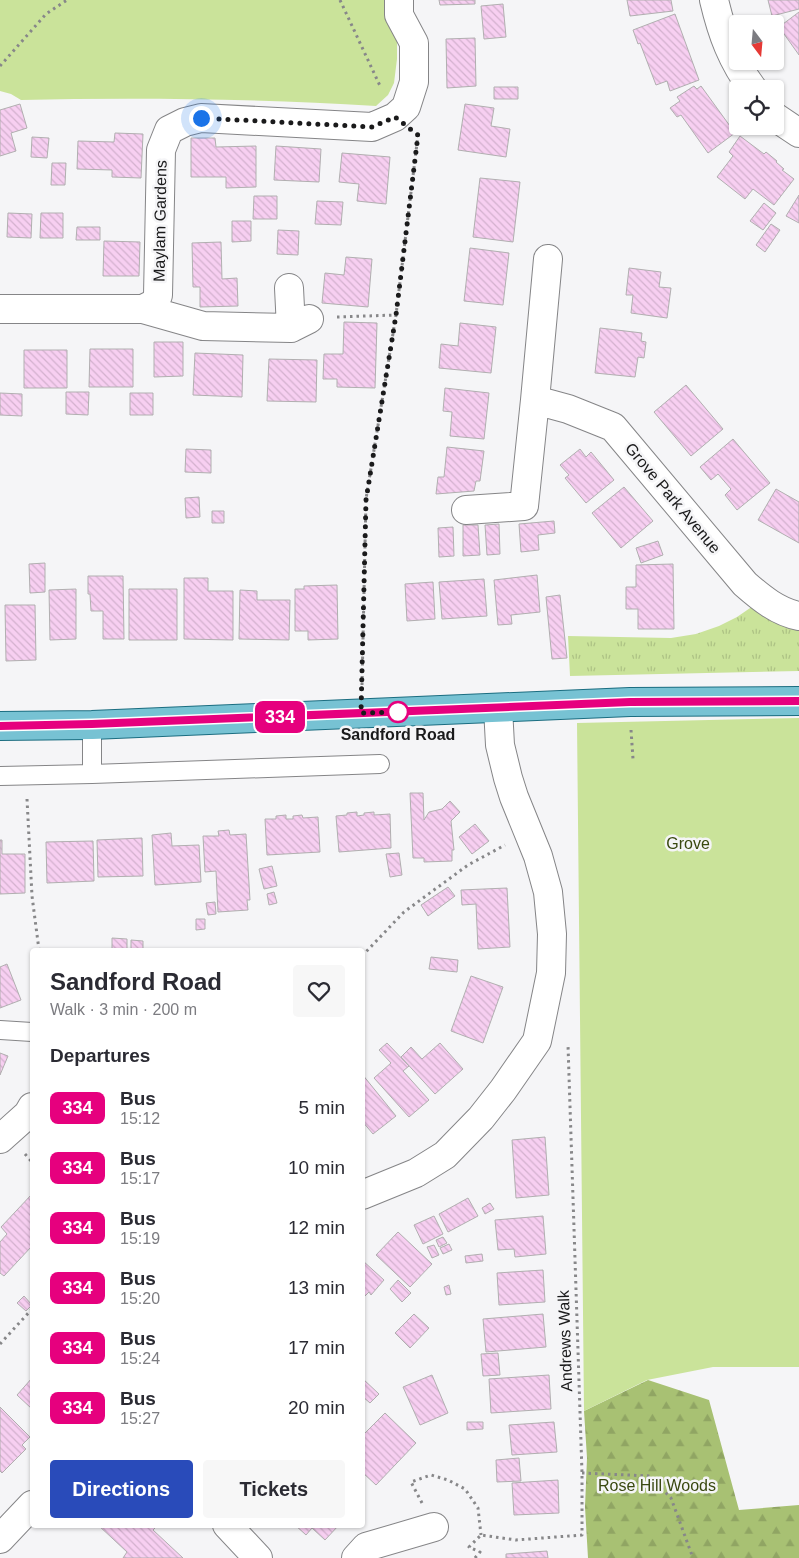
<!DOCTYPE html>
<html lang="en">
<head>
<meta charset="utf-8">
<style>
	:root { --surface:#fff; --page:#f7f7f7; --text:#2b2b33; --muted:#7c7c81; --accent:#294bba }
	body { margin:0; font-family:Arial,sans-serif; background:var(--page); color:var(--text); height:100vh; display:flex; flex-direction:column; font-size:19px; white-space:nowrap }
	* { box-sizing:border-box; margin:0 }
	p { font-size:16px; color:var(--muted) }
	.icon { flex:none; width:28px; height:28px; fill:none; stroke:currentColor; stroke-width:2; stroke-linecap:round; stroke-linejoin:round }
	.map { position:relative; flex:1; overflow:hidden }
	.panel { position:absolute; left:30px; top:948px; width:335px; height:580px; display:flex; flex-direction:column; background:var(--surface); border-radius:5px; box-shadow:0 1px 4px #0004 }
	.panel>* { flex:none }
	.badge { padding:0 10px; border-radius:8px; font-size:18px; line-height:32px }
	.needle { width:32px; rotate:164deg }
	.buttons { position:absolute; left:729px; top:15px; display:grid; gap:10px }
	.buttons a { display:grid; place-items:center; width:55px; height:55px; border-radius:5px; background:var(--surface); box-shadow:0 1px 4px #0004; font-size:25px }
	.you { position:absolute; width:25px; height:25px; margin:-12px; border:4px solid #fff; border-radius:50%; background:#1a73e8; box-shadow:0 0 0 8px #1a73e833 }
	.map>.badge { position:absolute; translate:-50% -50%; box-shadow:0 0 0 2px #fff }
	h2 { padding:0 20px; font-size:19px; line-height:45px }
	.round { display:grid; place-items:center; flex:none; width:52px; height:52px; border-radius:5px; background:var(--page) }
	.head { display:flex; align-items:center; justify-content:space-between; height:85px; padding:0 20px }
	h1 { font-size:24px; font-weight:700; line-height:38px }
	.cta { display:flex; gap:10px; margin-top:auto; padding:10px 20px }
	.cta a { flex:1; height:58px; border-radius:5px; background:var(--accent); color:#fff; font-size:20px; font-weight:700; line-height:58px; text-align:center }
	.cta a+a { background:var(--page); color:var(--text) }
	ul { padding:0; list-style:none }
	li { display:flex; align-items:center; gap:15px; height:60px; padding:0 20px }
	li div { flex:1 }
	li b { display:block; font-size:19px }
	li em { font-style:normal }
	li .badge { min-width:55px; font-weight:700; text-align:center }
	.map>svg:first-child { display:block }
	.grass { fill:url(#grass-tufts) }
	.forest { fill:url(#forest-firs) }
	.park { fill:#cae39a }
	.building { fill:url(#building-back-hatch); stroke:#b1afb0 }
	.lines { fill:none; stroke-linecap:round; stroke-linejoin:round }
	.service-casing { stroke:#858587; stroke-width:20 }
	.minor-casing { stroke:#858587; stroke-width:30 }
	.primary-casing { stroke:#1b6d80; stroke-width:30 }
	.path { stroke:#878789; stroke-width:3; stroke-dasharray:2.5 4; stroke-linecap:butt }
	.service { stroke:#fff; stroke-width:18 }
	.minor { stroke:#fff; stroke-width:28 }
	.primary { stroke:#77c2d3; stroke-width:28 }
	.line-casing { stroke:#fff; stroke-width:11 }
	.line { stroke:#e6007e; stroke-width:8 }
	.walk { stroke:#1a1a1b; stroke-width:5; stroke-dasharray:0 9 }
	.stop-dot { fill:#fff; stroke:#e6007e; stroke-width:2.5 }
	.labels { text-anchor:middle; dominant-baseline:central; stroke-width:5; stroke-linejoin:round; paint-order:stroke }
	.street-label { font-size:16px; fill:#1a1a1b; stroke:#f5f5f7 }
	.stop-label { font-size:16px; font-weight:bold; fill:#1a1a1b; stroke:#f5f5f7 }
	.park-label { font-size:16px; fill:#39480f; stroke:#f5f5f7 }
</style>
</head>
<body>
<div class="map">
<svg width="799" height="1558" viewBox="0 0 799 1558">
	<defs>
		<pattern id="grass-tufts" width="24" height="20" patternUnits="userSpaceOnUse" patternTransform="scale(1.25)"><rect width="24" height="20" fill="#cae39a"/><path d="M3 7l-1-3M5 7V3M7 7l1-3M15 17l-1-3M17 17v-4M19 17l1-3" fill="none" stroke="#adc284"/></pattern>
		<pattern id="forest-firs" width="22" height="20" patternUnits="userSpaceOnUse" patternTransform="scale(1.25)"><rect width="22" height="20" fill="#a8c173"/><path d="M5 1l3.5 6h-7zM16 11l3.5 6h-7z" fill="#90a563"/></pattern>
		<pattern id="building-back-hatch" width="6" height="6" patternUnits="userSpaceOnUse" patternTransform="scale(1.25)"><rect width="6" height="6" fill="#f7cff1"/><path d="M-1 5l2 2M0 0l6 6M5-1l2 2" fill="none" stroke="#d3b1ce"/></pattern>
	</defs>
	<rect width="100%" height="100%" fill="#f5f5f7"/>
	<path class="grass" d="M753,606L799,629V671L570,676L568,636L671,638L696,634L719,626L737,617Z"/>
	<path class="forest" d="M648,1380L709,1400L739,1510L799,1505V1558H588L585,1507L587,1458L584,1411Z"/>
	<path class="park" d="M0,0H384L385,16L397,36V59L394,83L388,95L376,106C258,99 139,97 21,100L11,94L0,91Z
		M799,718V1367H713L647,1380L584,1411L577,723Z"/>
	<path class="building" d="M439,0H475V4L440,5Z
		M627,0H671L673,11L630,16Z
		M768,0H799V9L772,16Z
		M503,4L506,37L484,39L481,6Z
		M799,12V55L779,27Z
		M675,14L699,80L670,91L667,81L656,85L640,43L638,44L633,30Z
		M475,38L476,86L447,88L446,39Z
		M694,86L697,89L701,86L735,133L708,153L681,115L677,117L670,108L680,101L677,97Z
		M494,87H518V99H494Z
		M20,104L27,128L11,133L16,151L0,156V110Z
		M465,104L494,108L491,126L510,129L506,157L458,150Z
		M115,133L143,134L141,178L112,177V170L77,169L78,141L114,142Z
		M740,136L764,154L766,152L777,161L776,162L784,169L782,170L794,179L774,205L753,189L745,199L717,177L733,156L729,152Z
		M32,137L49,138L47,158L31,157Z
		M191,138H215L216,147L256,146V187L226,188V177H191Z
		M276,146L321,149L319,182L274,180Z
		M342,153L390,157L386,204L357,201L359,184L339,182Z
		M52,163H66L65,185H51Z
		M480,178L520,182L513,242L473,237Z
		M799,195V223L786,216Z
		M254,196H277V219H253Z
		M317,201L343,202L341,225L315,224Z
		M764,203L776,213L763,230L750,221Z
		M8,213L32,214L31,238L7,237Z
		M41,213H63V238H40Z
		M232,221H251V241L232,242Z
		M771,224L780,230L765,252L756,245Z
		M77,227H100V240H76Z
		M278,230L299,231L298,255L277,254Z
		M104,241L140,242L139,276H103Z
		M221,242L222,279L237,278L238,306L200,307V287H193L192,243Z
		M470,248L509,253L503,305L464,301Z
		M346,257L372,259L368,307L322,303L325,273L344,275Z
		M629,268L661,272L659,287L671,288L667,318L631,313L633,295H626Z
		M344,322L377,323L375,388L337,387V379H323L324,354H343Z
		M460,323L496,327L491,373L439,368L441,344L458,346Z
		M600,328L642,333L641,341L646,342L644,358L638,357L635,377L595,373Z
		M154,342H183V376L154,377Z
		M90,349H133V387H89Z
		M24,350H67V388H24Z
		M195,353L243,355L242,397L193,395Z
		M269,359L317,360L316,402L267,401Z
		M686,385L723,429L691,456L654,412Z
		M445,388L489,393L484,439L450,436L452,412L443,411Z
		M66,392H89L88,415L66,414Z
		M0,393L22,394V416L0,415Z
		M130,393H153V415H130Z
		M733,439L770,483L737,510L725,495L731,489L718,474L711,480L700,467Z
		M447,447L484,451L480,481H476L474,491L436,494L438,477H444Z
		M186,449L211,450V473L185,472Z
		M580,449L586,457L591,452L614,480L586,503L565,478L569,475L560,465Z
		M624,487L653,521L621,548L592,513Z
		M776,489L799,502V543L758,520Z
		M199,497L200,517L186,518L185,498Z
		M212,511H224V523H212Z
		M554,521L555,533L538,535L539,550L521,552L519,524Z
		M499,524L500,554L487,555L485,525Z
		M463,525H478L480,555L463,556Z
		M453,527L454,556L439,557L438,528Z
		M658,541L663,555L641,563L636,548Z
		M45,563V592L30,593L29,564Z
		M673,564L674,629H638V609H626V587H636V565Z
		M537,575L540,612L511,615L512,624L498,625L494,580Z
		M88,576H123L124,639H103V611H91L90,594H88Z
		M184,578H208V591H233V640L184,639Z
		M484,579L487,616L442,619L439,582Z
		M433,582L435,619L407,621L405,584Z
		M337,585L338,639L308,640V631H295V589H304V586Z
		M76,589V639L50,640L49,590Z
		M129,589H177V640H129Z
		M240,590L257,591V600H290L289,640L239,639Z
		M560,595L567,658L552,659L546,597Z
		M5,605H35L36,660L6,661Z
		M410,793H423L424,820L429,812L442,809L450,801L460,812L451,821L454,850H452V861L424,862V858H413Z
		M357,812V816L364,815V813L374,812V815L390,814L391,848L339,852L336,816L347,815V813Z
		M286,815V819H293V816L302,815L303,818L318,817L320,852L267,855L265,819H276V816Z
		M475,824L489,841L472,854L459,837Z
		M229,830L230,835L246,834L250,900H247L248,910L218,912L216,871L205,872L203,836H219L218,831Z
		M171,833L172,846L199,845L201,882L155,885L152,835Z
		M142,838L143,876L98,877L97,840Z
		M0,840H2V854H25V893L0,894Z
		M93,841L94,881L47,883L46,842Z
		M399,853L402,875L390,877L386,854Z
		M272,866L277,886L264,889L259,869Z
		M448,887L455,896L428,916L421,905Z
		M507,888L510,947L478,949L476,904L462,905L461,890Z
		M274,892L277,903L269,905L267,894Z
		M215,902L216,914L208,915L206,903Z
		M196,919H205V929L196,930Z
		M112,938L127,939V950H112Z
		M131,940L143,941V950H131Z
		M431,957L458,960L457,972L429,969Z
		M7,964L21,1000L0,1008V967Z
		M471,976L503,987L483,1043L451,1031Z
		M387,1043L409,1066L403,1071L429,1100L409,1117L374,1078L391,1063L379,1050Z
		M440,1043L463,1069L435,1094L401,1057L411,1047L422,1059Z
		M0,1053L8,1056L0,1075Z
		M362,1074L396,1116L373,1134L362,1121Z
		M545,1137L549,1195L516,1198L512,1140Z
		M32,1194V1246L4,1276L0,1273V1242L7,1234L1,1227Z
		M468,1198L478,1216L448,1232L439,1214Z
		M490,1203L494,1209L485,1214L482,1208Z
		M434,1216L443,1234L423,1244L414,1225Z
		M543,1216L546,1254L515,1257L514,1249L498,1250L495,1220Z
		M398,1232L432,1264L410,1287L376,1255Z
		M443,1237L447,1243L439,1247L436,1240Z
		M449,1244L452,1250L443,1254L440,1248Z
		M434,1245L439,1255L432,1258L427,1247Z
		M482,1254L483,1261L466,1263L465,1256Z
		M362,1260L384,1280L371,1295L369,1292L362,1299Z
		M543,1270L545,1302L499,1305L497,1273Z
		M398,1280L411,1293L402,1302L390,1289Z
		M449,1285L451,1294L446,1295L444,1287Z
		M24,1296L32,1305L26,1311L17,1303Z
		M414,1314L429,1328L410,1348L395,1333Z
		M543,1314L546,1347L486,1352L483,1319Z
		M498,1353L500,1375L483,1376L481,1354Z
		M432,1375L448,1413L420,1425L403,1387Z
		M549,1375L551,1409L491,1413L489,1379Z
		M32,1378V1409L17,1395Z
		M362,1378L379,1394L370,1403L362,1396Z
		M0,1407L30,1437L22,1445L26,1449L2,1473L0,1471Z
		M385,1413L416,1443L376,1485L362,1472V1436Z
		M467,1422H483V1429L467,1430Z
		M554,1422L557,1452L512,1455L509,1425Z
		M519,1458L521,1481L497,1482L496,1460Z
		M558,1480L559,1513L514,1515L512,1483Z
		M98,1525H154L156,1527L153,1530L183,1558H123L127,1552Z
		M295,1525H339L325,1540L312,1528L306,1535Z
		M547,1551L548,1558H506V1554Z"/>
	<g class="lines">
		<defs>
			<path id="service" d="M92,725V774L380,764
				M0,776L92,774
				M0,1030L32,1032"/>
			<path id="minor" d="M714,0C722,34 732,61 753,89
				M775,117L799,133
				M289,288L291,328
				M0,309H143L155,303L158,295L161,150L169,130L185,122L201,118L372,127L395,117L406,107L414,82V43L399,15V0
				M143,309L203,326L291,328L309,319
				M535,400L548,259
				M466,510L524,506L535,400L568,409L613,427L745,584C761,598 778,612 799,616
				M0,1139L28,1114L32,1107
				M362,1195L416,1173L445,1155L481,1118L503,1090L537,1041L551,973L552,934L548,892L538,856L514,797L508,778L500,745L498,708
				M227,1525L258,1558
				M0,1539L32,1505
				M356,1558L366,1547L434,1527"/>
			<path id="primary" d="M0,726L92,725L630,702L799,701"/>
		</defs>
		<use href="#service" class="service-casing"/>
		<use href="#minor" class="minor-casing"/>
		<use href="#primary" class="primary-casing"/>
		<path class="path" d="M340,0L381,88
			M0,66L46,14L67,0
			M337,317L396,315
			M362,685L366,499L396,315L418,135
			M631,730L633,759
			M27,799L32,896L39,950
			M362,956L404,912L468,865L505,845
			M25,1154L32,1162
			M0,1344L32,1309
			M582,1473L650,1476L671,1498L693,1558
			M422,1503L411,1482L431,1475L448,1480L465,1489L478,1508L481,1535
			M475,1558L480,1552L469,1547L481,1535L516,1540L582,1535V1473L568,1045"/>
		<use href="#service" class="service"/>
		<use href="#minor" class="minor"/>
		<use href="#primary" class="primary"/>
	</g>
	<g class="lines">
		<defs>
			<path id="line" d="M0,726L92,724L630,702L799,701"/>
		</defs>
		<use href="#line" class="line-casing"/>
		<use href="#line" class="line"/>
		<path class="walk" d="M201,118L372,127L395,117L418,135L396,315L366,500L361,713L400,712H398"/>
	</g>
	<circle class="stop-dot" cx="398" cy="712" r="10"/>
	<g class="labels">
		<g class="street-label">
			<text transform="translate(160 221) rotate(-89)">Maylam Gardens</text>
			<text transform="translate(673 498) rotate(50)">Grove Park Avenue</text>
			<text transform="translate(565 1341) rotate(-92)">Andrews Walk</text>
		</g>
		<g class="stop-label">
			<text x="398" y="734">Sandford Road</text>
		</g>
		<g class="park-label">
			<text x="688" y="843">Grove</text>
			<text x="657" y="1485">Rose Hill Woods</text>
		</g>
	</g>
</svg>
<div class="buttons">
<a><svg class="needle" viewBox="-14 -14 28 28"><path d="M0-13l5 13h-10z" fill="#e53935"/><path d="M0 13l5-13h-10z" fill="#7c7c81"/></svg></a>
<a><svg class="icon" aria-label="locate" viewBox="0 0 24 24"><circle cx="12" cy="12" r="6"/><path d="M12 2v4M12 18v4M2 12h4M18 12h4"/></svg></a>
</div>
<div class="you" style="left:201px;top:118px"></div>
<b class="badge" style="left:280px;top:717px;background:#e6007e;color:#fff">334</b>
<section class="panel">
<div class="head"><div><h1>Sandford Road</h1><p>Walk · 3 min · 200 m</p></div><a class="round"><svg class="icon" aria-label="heart" viewBox="0 0 24 24"><path d="M12 20l-8-8c-3-5 5-10 8-4 3-6 11-1 8 4z"/></svg></a></div>
<h2>Departures</h2>
<ul>
<li><span class="badge" style="background:#e6007e;color:#fff">334</span><div><b>Bus</b><p>15:12</p></div><em>5 min</em></li>
<li><span class="badge" style="background:#e6007e;color:#fff">334</span><div><b>Bus</b><p>15:17</p></div><em>10 min</em></li>
<li><span class="badge" style="background:#e6007e;color:#fff">334</span><div><b>Bus</b><p>15:19</p></div><em>12 min</em></li>
<li><span class="badge" style="background:#e6007e;color:#fff">334</span><div><b>Bus</b><p>15:20</p></div><em>13 min</em></li>
<li><span class="badge" style="background:#e6007e;color:#fff">334</span><div><b>Bus</b><p>15:24</p></div><em>17 min</em></li>
<li><span class="badge" style="background:#e6007e;color:#fff">334</span><div><b>Bus</b><p>15:27</p></div><em>20 min</em></li>
</ul>
<div class="cta"><a>Directions</a><a>Tickets</a></div>
</section>
</div>
</body>
</html>
